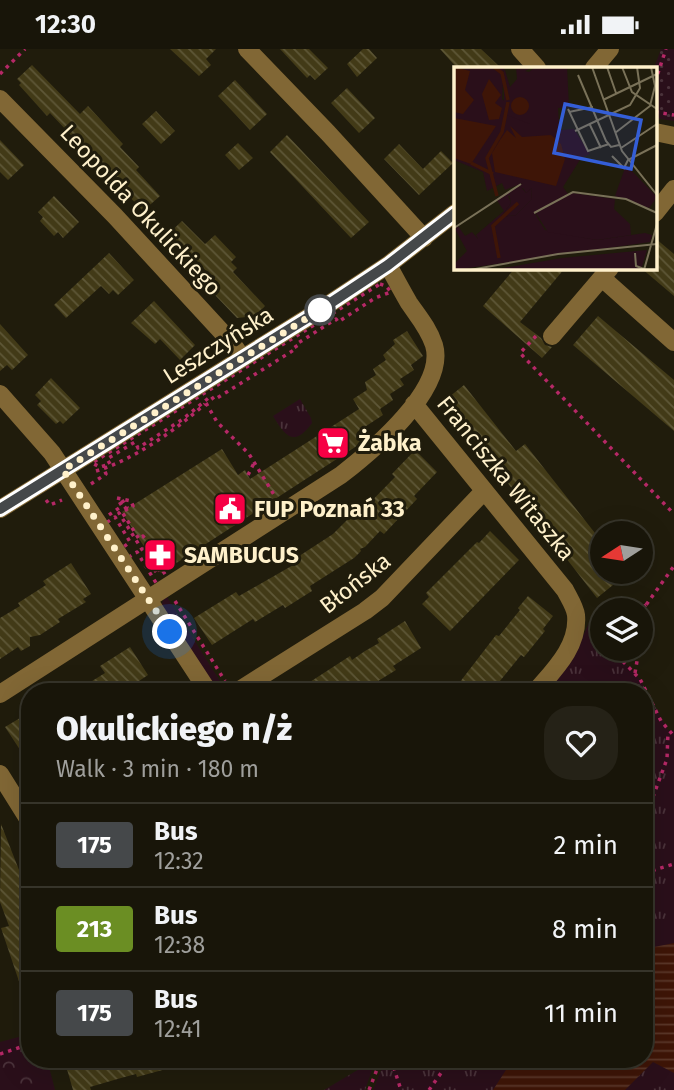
<!DOCTYPE html>
<html lang="en">
<head>
<meta charset="utf-8">
<style>
	:root { --surface:#181509; --page:#252217; --text:#f1f3f6; --muted:#9f9f9c; --line:#36342a }
	body { margin:0; font-family:"Fira Sans",sans-serif; background:var(--page); color:var(--text); height:100vh; display:flex; flex-direction:column; font-size:26px; white-space:nowrap }
	* { box-sizing:border-box; margin:0 }
	p { font-size:23px; color:var(--muted) }
	.icon { flex:none; width:38px; height:38px; fill:none; stroke:currentColor; stroke-width:2; stroke-linecap:round; stroke-linejoin:round }
	.map { position:relative; flex:1; overflow:hidden }
	.details { position:absolute; left:21px; top:634px; width:632px; height:385px; display:flex; flex-direction:column; background:var(--surface); border-radius:28px; box-shadow:0 7px 28px #0002,0 0 0 2px var(--line) }
	.details>* { flex:none }
	.badge { padding:0 14px; border-radius:5px; font-size:24px; line-height:46px }
	.needle { width:46px; rotate:258deg }
	.controls { position:absolute; left:590px; top:472px; display:grid; gap:14px }
	.controls a { display:grid; place-items:center; width:63px; height:63px; border-radius:50%; background:var(--surface); box-shadow:0 7px 28px #0002,0 0 0 2px var(--line); font-size:35px }
	.you { position:absolute; width:35px; height:35px; margin:-18px; border:5px solid #fff; border-radius:50%; background:#1a73e8; box-shadow:0 0 0 10px #1a73e833 }
	.map>.badge { position:absolute; translate:-50% -50%; box-shadow:0 0 0 4px #fff }
	.round { display:grid; place-items:center; flex:none; width:74px; height:74px; border-radius:28px; background:var(--page) }
	.head { display:flex; align-items:center; justify-content:space-between; height:119px; padding:0 35px }
	h1 { font-size:33px; font-weight:800; line-height:52px }
	ul { padding:0; list-style:none }
	li { display:flex; align-items:center; gap:21px; height:84px; padding:0 35px; border-top:2px solid var(--line) }
	li div { flex:1 }
	li b { display:block; font-size:26px }
	li em { font-style:normal }
	li .badge { min-width:77px; font-weight:700; text-align:center }
	.status { display:flex; justify-content:space-between; align-items:center; height:49px; padding:0 35px; background:var(--surface); direction:ltr }
	.status svg { height:19px; fill:currentColor }
	.map>svg:first-child { display:block }
	.grass { fill:url(#grass-tufts) }
	.forest { fill:url(#forest-crowns) }
	.garden { fill:url(#garden-dots) }
	.water { fill:url(#water-rules) }
	.building { fill:url(#building-back-hatch) }
	.lines { fill:none; stroke-linecap:round; stroke-linejoin:round }
	.path { stroke:#b52866; stroke-width:3.5; stroke-dasharray:3.5 5; stroke-linecap:butt }
	.minor { stroke:#816735; stroke-width:18 }
	.line-casing { stroke:#fff; stroke-width:16 }
	.line { stroke:#45484a; stroke-width:10 }
	.walk { stroke:#fff1cb; stroke-width:7; stroke-dasharray:0 12.6 }
	.stop-dot { fill:#fff; stroke:#45484a; stroke-width:3.5 }
	.labels { text-anchor:middle; dominant-baseline:central; stroke-width:6; stroke-linejoin:round; paint-order:stroke }
	.street-label { font-size:23px; fill:#fff1cb; stroke:#201c0c }
	.poi-label { font-size:23px; font-weight:bold; fill:#fff1cb; stroke:#201c0c; text-anchor:start }
	.inset-river { fill:none; stroke:#3e1507; stroke-width:3.5 }
	.inset-road { fill:none; stroke:#797158; stroke-width:2 }
	.view { fill:#345ed7; fill-opacity:0.15; stroke:#345ed7; stroke-width:3.5 }
	.inset-edge { fill:none; stroke:#fff1cb; stroke-width:3.5 }
</style>
</head>
<body>
<div class="status"><b>12:30</b><svg viewBox="0 0 49 12"><path d="M0 12V9h3v3zM5 12V6h3v6zM10 12V3h3v9zM15 12V0h3v12zM26 1h20v11H26zM47 4h2v5h-2z"/></svg></div>
<div class="map">
<svg width="674" height="1041" viewBox="0 0 674 1041">
	<defs>
		<pattern id="grass-tufts" width="24" height="20" patternUnits="userSpaceOnUse" patternTransform="scale(1.75)"><rect width="24" height="20" fill="#2a0f1a"/><path d="M3 7l-1-3M5 7V3M7 7l1-3M15 17l-1-3M17 17v-4M19 17l1-3" fill="none" stroke="#4a323a"/></pattern>
		<pattern id="forest-crowns" width="20" height="18" patternUnits="userSpaceOnUse" patternTransform="scale(1.75)"><rect width="20" height="18" fill="#2a0f1a"/><path d="M2 6a3 3 0 1 1 6 0M12 15a3 3 0 1 1 6 0" fill="none" stroke="#4a323a"/></pattern>
		<pattern id="garden-dots" width="8" height="8" patternUnits="userSpaceOnUse" patternTransform="scale(1.75)"><rect width="8" height="8" fill="#2a0f1a"/><path d="M2 2h.1M6 6h.1" fill="none" stroke="#4a323a" stroke-width="1.8" stroke-linecap="round"/></pattern>
		<pattern id="water-rules" width="6" height="5" patternUnits="userSpaceOnUse" patternTransform="scale(1.75)"><rect width="6" height="5" fill="#3e1507"/><path d="M0 2.5h6" fill="none" stroke="#5b382a"/></pattern>
		<pattern id="building-back-hatch" width="6" height="6" patternUnits="userSpaceOnUse" patternTransform="scale(1.75)"><rect width="6" height="6" fill="#423a17"/><path d="M-1 5l2 2M0 0l6 6M5-1l2 2" fill="none" stroke="#5e5737"/></pattern>
	</defs>
	<rect width="100%" height="100%" fill="#201c0c"/>
	<path class="grass" d="M300,350L311,369L312,374C294,399 285,387 273,367Z
		M167,548L225,640L214,638L161,558L163,551Z
		M589,574L602,589V600H612L640,630L668,681L674,682V1041H373L385,1011L389,1010H644V642H542L575,604Z
		M360,1010H376L365,1041H324L361,1019Z"/>
	<path class="forest" d="M30,985V1010H47L55,1041H0V993Z"/>
	<path class="garden" d="M661,0H674V72L655,69L654,19Z"/>
	<path class="water" d="M674,894V1024L653,1013L625,1041H493L513,1010H644V900Z"/>
	<path class="building" d="M170,0H216L206,10L211,16L199,27Z
		M280,0H309L328,19L315,31L310,26L307,29Z
		M363,0H369L377,9L357,28L347,15Z
		M440,0H481L501,19H457Z
		M32,16L80,65L88,57L123,95L120,98L139,118L136,121L160,147L143,162L50,64L47,67L19,36L21,34L17,30Z
		M235,31L267,65L250,81L218,47Z
		M347,39L375,69L359,84L331,54Z
		M156,62L175,82L161,95L142,75Z
		M287,86L369,173L351,189L270,103Z
		M0,91L24,116L8,131L0,123Z
		M238,94L253,109L239,121L225,106Z
		M399,95L423,120L441,102L453,114L419,146L384,110Z
		M54,147L79,173L63,189L58,183L54,187L40,172L43,168L38,163Z
		M182,172L205,195L215,186L236,208L231,213L237,219L233,223L265,257L256,267L237,269L215,246L219,242L216,239L219,236L196,211L193,214L166,187Z
		M655,189L674,205V247L641,219H655Z
		M109,204L134,231L118,246L113,241L109,245L101,237L66,269L54,256Z
		M515,219H565L520,273L541,289L545,296L552,298L542,309L483,257Z
		M154,252L195,296L180,311L160,290L155,295L131,274Z
		M598,267L674,331V382L573,296Z
		M0,275L28,306L12,321L7,316L0,322Z
		M407,282L423,307L411,316L414,321L400,330L404,336L390,345L393,351L380,360L383,366L357,383L363,393L161,524L122,463L222,400L238,426L245,421L250,430L359,360L353,350L367,341L365,333L376,326L373,320L386,311L383,306L395,295L393,291Z
		M51,329L80,359L63,375L60,372L56,375L37,356L41,352L35,346Z
		M464,336L516,402L525,395L602,493V523H629L597,549L444,352Z
		M415,401L437,423L414,447L417,450L384,485L380,482L365,498L360,500L361,502L354,509L310,537L312,542L285,559L283,556L255,573L253,570L212,596L194,569L236,543L239,547L295,515L293,511L333,485L358,460L361,463L395,428L392,425Z
		M490,482L519,511L450,582L422,555L429,548L426,544L477,493L479,494Z
		M71,514L91,545L83,550L86,553L58,570L60,573L40,586L30,588V597L21,602L18,598L0,610V569L20,557L18,554L46,536L43,532Z
		M528,547L553,567L543,580L545,582L524,608L521,606L500,632L502,634L495,642H453L496,586L499,587L520,561L518,559Z
		M405,572L421,599L393,617L396,621L362,642H296L350,607L352,611L365,602L379,594L377,590Z
		M130,598L148,626L124,642H76L105,624L100,617Z
		M30,663V716L5,678Z
		M1,775L30,849V956H27L1,879L9,877L0,853Z
		M64,1010H187L188,1014L137,1028L136,1025L121,1029L90,1038L91,1041H73Z"/>
	<g class="lines">
		<path class="path" d="M0,25L25,0
			M655,33L666,0
			M655,63L674,66
			M380,235L386,237L391,243L375,249L338,273L336,270L295,296L297,299L214,351L211,347L183,370L138,399L135,393L107,410L110,415L100,418L92,414Z
			M536,287L520,304L674,465
			M206,354L217,373L249,405L276,449
			M96,422C133,411 176,381 205,355
			M248,426L254,414
			M91,435L106,425L104,420
			M117,449L131,452L133,457L122,463L139,490L143,487L149,495L144,498L161,524L163,522L168,530L158,537L137,503L129,508L122,499L130,493L115,468L106,474L103,470L122,457Z
			M46,451L50,456L62,451
			M122,451L127,458L119,464L158,526
			M175,552L225,632
			M636,562L646,556
			M591,580L602,591
			M640,589L646,556L674,517
			M611,600L640,630L661,672L674,687
			M635,624L639,600
			M644,772L667,710L668,683
			M644,824L674,815
			M0,1005L30,995
			M391,1010L401,1041
			M369,1041L381,1010
			M429,1041L451,1010"/>
		<path class="minor" d="M247,0L328,84L424,189
			M520,0L537,19
			M594,19L610,0
			M0,50L115,167L232,294L242,309
			M655,83L674,87
			M655,164L674,140
			M602,229L674,293
			M552,287L610,219
			M0,345L52,404L208,642
			M414,355L565,541C569,549 575,558 576,566C579,597 554,621 536,642
			M0,460L320,261L388,216L455,164
			M238,642L365,562L382,549L484,442
			M0,645L341,426C372,402 447,340 434,296C429,280 418,267 409,254C402,242 395,229 388,216
			M0,725L30,773"/>
	</g>
	<g class="lines">
		<defs>
			<path id="line" d="M0,460L320,261L388,216L455,164"/>
		</defs>
		<use href="#line" class="line-casing"/>
		<use href="#line" class="line"/>
		<path class="walk" d="M170,583L63,421L320,261"/>
	</g>
	<defs>
		<symbol id="supermarket-square" viewBox="-11 -11 22 22"><rect x="-9" y="-9" width="18" height="18" rx="4" fill="#f60045" stroke="#201c0c"/><path d="M-6-5.5h2.5l.6 2H6L4.5 2H-2.5L-4.4-4H-6ZM-1.5 3.2a1.3 1.3 0 1 0 .1 0ZM3 3.2a1.3 1.3 0 1 0 .1 0Z" fill="#fff"/></symbol>
		<symbol id="civic-square" viewBox="-11 -11 22 22"><rect x="-9" y="-9" width="18" height="18" rx="4" fill="#f60045" stroke="#201c0c"/><path d="M-.6-6.5H3V-4.5H.6V-3L4-1V1h2V6H-6V1h2V-1L-.6-3ZM-1.2 2.5V6h2.4V2.5Z" fill="#fff"/></symbol>
		<symbol id="pharmacy-square" viewBox="-11 -11 22 22"><rect x="-9" y="-9" width="18" height="18" rx="4" fill="#f60045" stroke="#201c0c"/><path d="M-2-6h4v4h4v4h-4v4h-4v-4h-4v-4h4Z" fill="#fff"/></symbol>
	</defs>
	<g fill-rule="evenodd">
		<use href="#supermarket-square" x="314" y="375" width="38" height="38"/>
		<use href="#civic-square" x="211" y="441" width="38" height="38"/>
		<use href="#pharmacy-square" x="141" y="487" width="38" height="38"/>
	</g>
	<circle class="stop-dot" cx="320" cy="261" r="14"/>
	<g class="labels">
		<g class="street-label">
			<text transform="translate(141 161) rotate(47)">Leopolda Okulickiego</text>
			<text transform="translate(218 296) rotate(-32)">Leszczyńska</text>
			<text transform="translate(506 429) rotate(51)">Franciszka Witaszka</text>
			<text transform="translate(355 534) rotate(-38)">Błońska</text>
		</g>
		<g class="poi-label">
			<text x="358" y="394">Żabka</text>
			<text x="254" y="460">FUP Poznań 33</text>
			<text x="184" y="506">SAMBUCUS</text>
		</g>
	</g>
	<g transform="translate(454 18)">
		<rect width="203" height="203" fill="#201c0c"/>
		<path d="M0,0H50L48,32L76,57H105L107,63L120,62L136,87L127,91L109,120L114,127L80,145L91,163L143,173L191,166L198,168L196,175L0,203V197L13,184L1,162L4,159L11,169L18,165L24,172L22,168L50,144L42,132L69,116L51,123L48,116L33,124L29,105L0,93ZM69,121L72,126L78,121L77,133L62,148L47,150L57,136L54,129ZM193,183L187,203H37L108,191Z" fill="#2a0f1a" fill-rule="evenodd"/>
		<path d="M50,0L56,20L63,12L62,0H79L71,4L75,5L81,0H113L115,40L104,41L105,57H76L50,47Z" fill="#2a0f1a"/>
		<path d="M67,120L72,126L78,121L77,133L62,148L47,150L57,136L55,127Z" fill="#2a0f1a"/>
		<path d="M172,98L203,130L195,141L161,129ZM118,126L161,132L160,142L176,157L177,168L143,173L94,165L81,145Z" fill="#2a0f1a"/>
		<path d="M0,0L16,4L11,23L20,33L9,47L0,45ZM35,12L47,28L41,36L48,41L45,52L35,53L28,27ZM57 39a9 9 0 1 1 18 0a9 9 0 1 1-18 0ZM0,51L42,59L17,97L0,91ZM56,59L68,70L97,68L107,77L111,92L102,119L41,105L38,86L46,73L53,63L62,71Z" fill="#3e1507"/>
		<path class="inset-river" d="M40,0L48,6L54,33M17,96L39,107M43,129L33,91L48,65L54,35M45,191L39,159L64,136"/>
		<path class="inset-road" d="M138,0L168,84L203,128M153,0L162,26M168,0L178,25L203,42M124,8L152,74L157,80L165,78M149,33L203,7M114,42L134,84L155,77M115,45L139,40M136,58L147,81M121,64L176,38L186,21L183,0M161,66L196,39L201,19L197,0M167,81L203,57M158,89L170,101L174,93L203,78M80,146L119,125L172,132L203,146M0,161L67,117M181,186L182,199L190,202M16,203L104,187L203,177M190,203L203,157"/>
		<path class="view" d="M111,37L187,53L177,102L100,86Z"/>
		<rect width="203" height="203" class="inset-edge"/>
	</g>
</svg>
<div class="controls">
<a><svg class="needle" viewBox="-14 -14 28 28"><path d="M0-13l5 13h-10z" fill="#e53935"/><path d="M0 13l5-13h-10z" fill="#9f9f9c"/></svg></a>
<a><svg class="icon" aria-label="layers" viewBox="0 0 24 24"><path d="M12 4l9 5-9 5-9-5zM3 14l9 5 9-5"/></svg></a>
</div>
<div class="you" style="left:170px;top:583px"></div>
<section class="details">
<div class="head"><div><h1>Okulickiego n/ż</h1><p>Walk · 3 min · 180 m</p></div><a class="round"><svg class="icon" aria-label="heart" viewBox="0 0 24 24"><path d="M12 20l-8-8c-3-5 5-10 8-4 3-6 11-1 8 4z"/></svg></a></div>
<ul>
<li><span class="badge" style="background:#45484a;color:#fff">175</span><div><b>Bus</b><p>12:32</p></div><em>2 min</em></li>
<li><span class="badge" style="background:#6b8e23;color:#fff">213</span><div><b>Bus</b><p>12:38</p></div><em>8 min</em></li>
<li><span class="badge" style="background:#45484a;color:#fff">175</span><div><b>Bus</b><p>12:41</p></div><em>11 min</em></li>
</ul>
</section>
</div>
</body>
</html>
